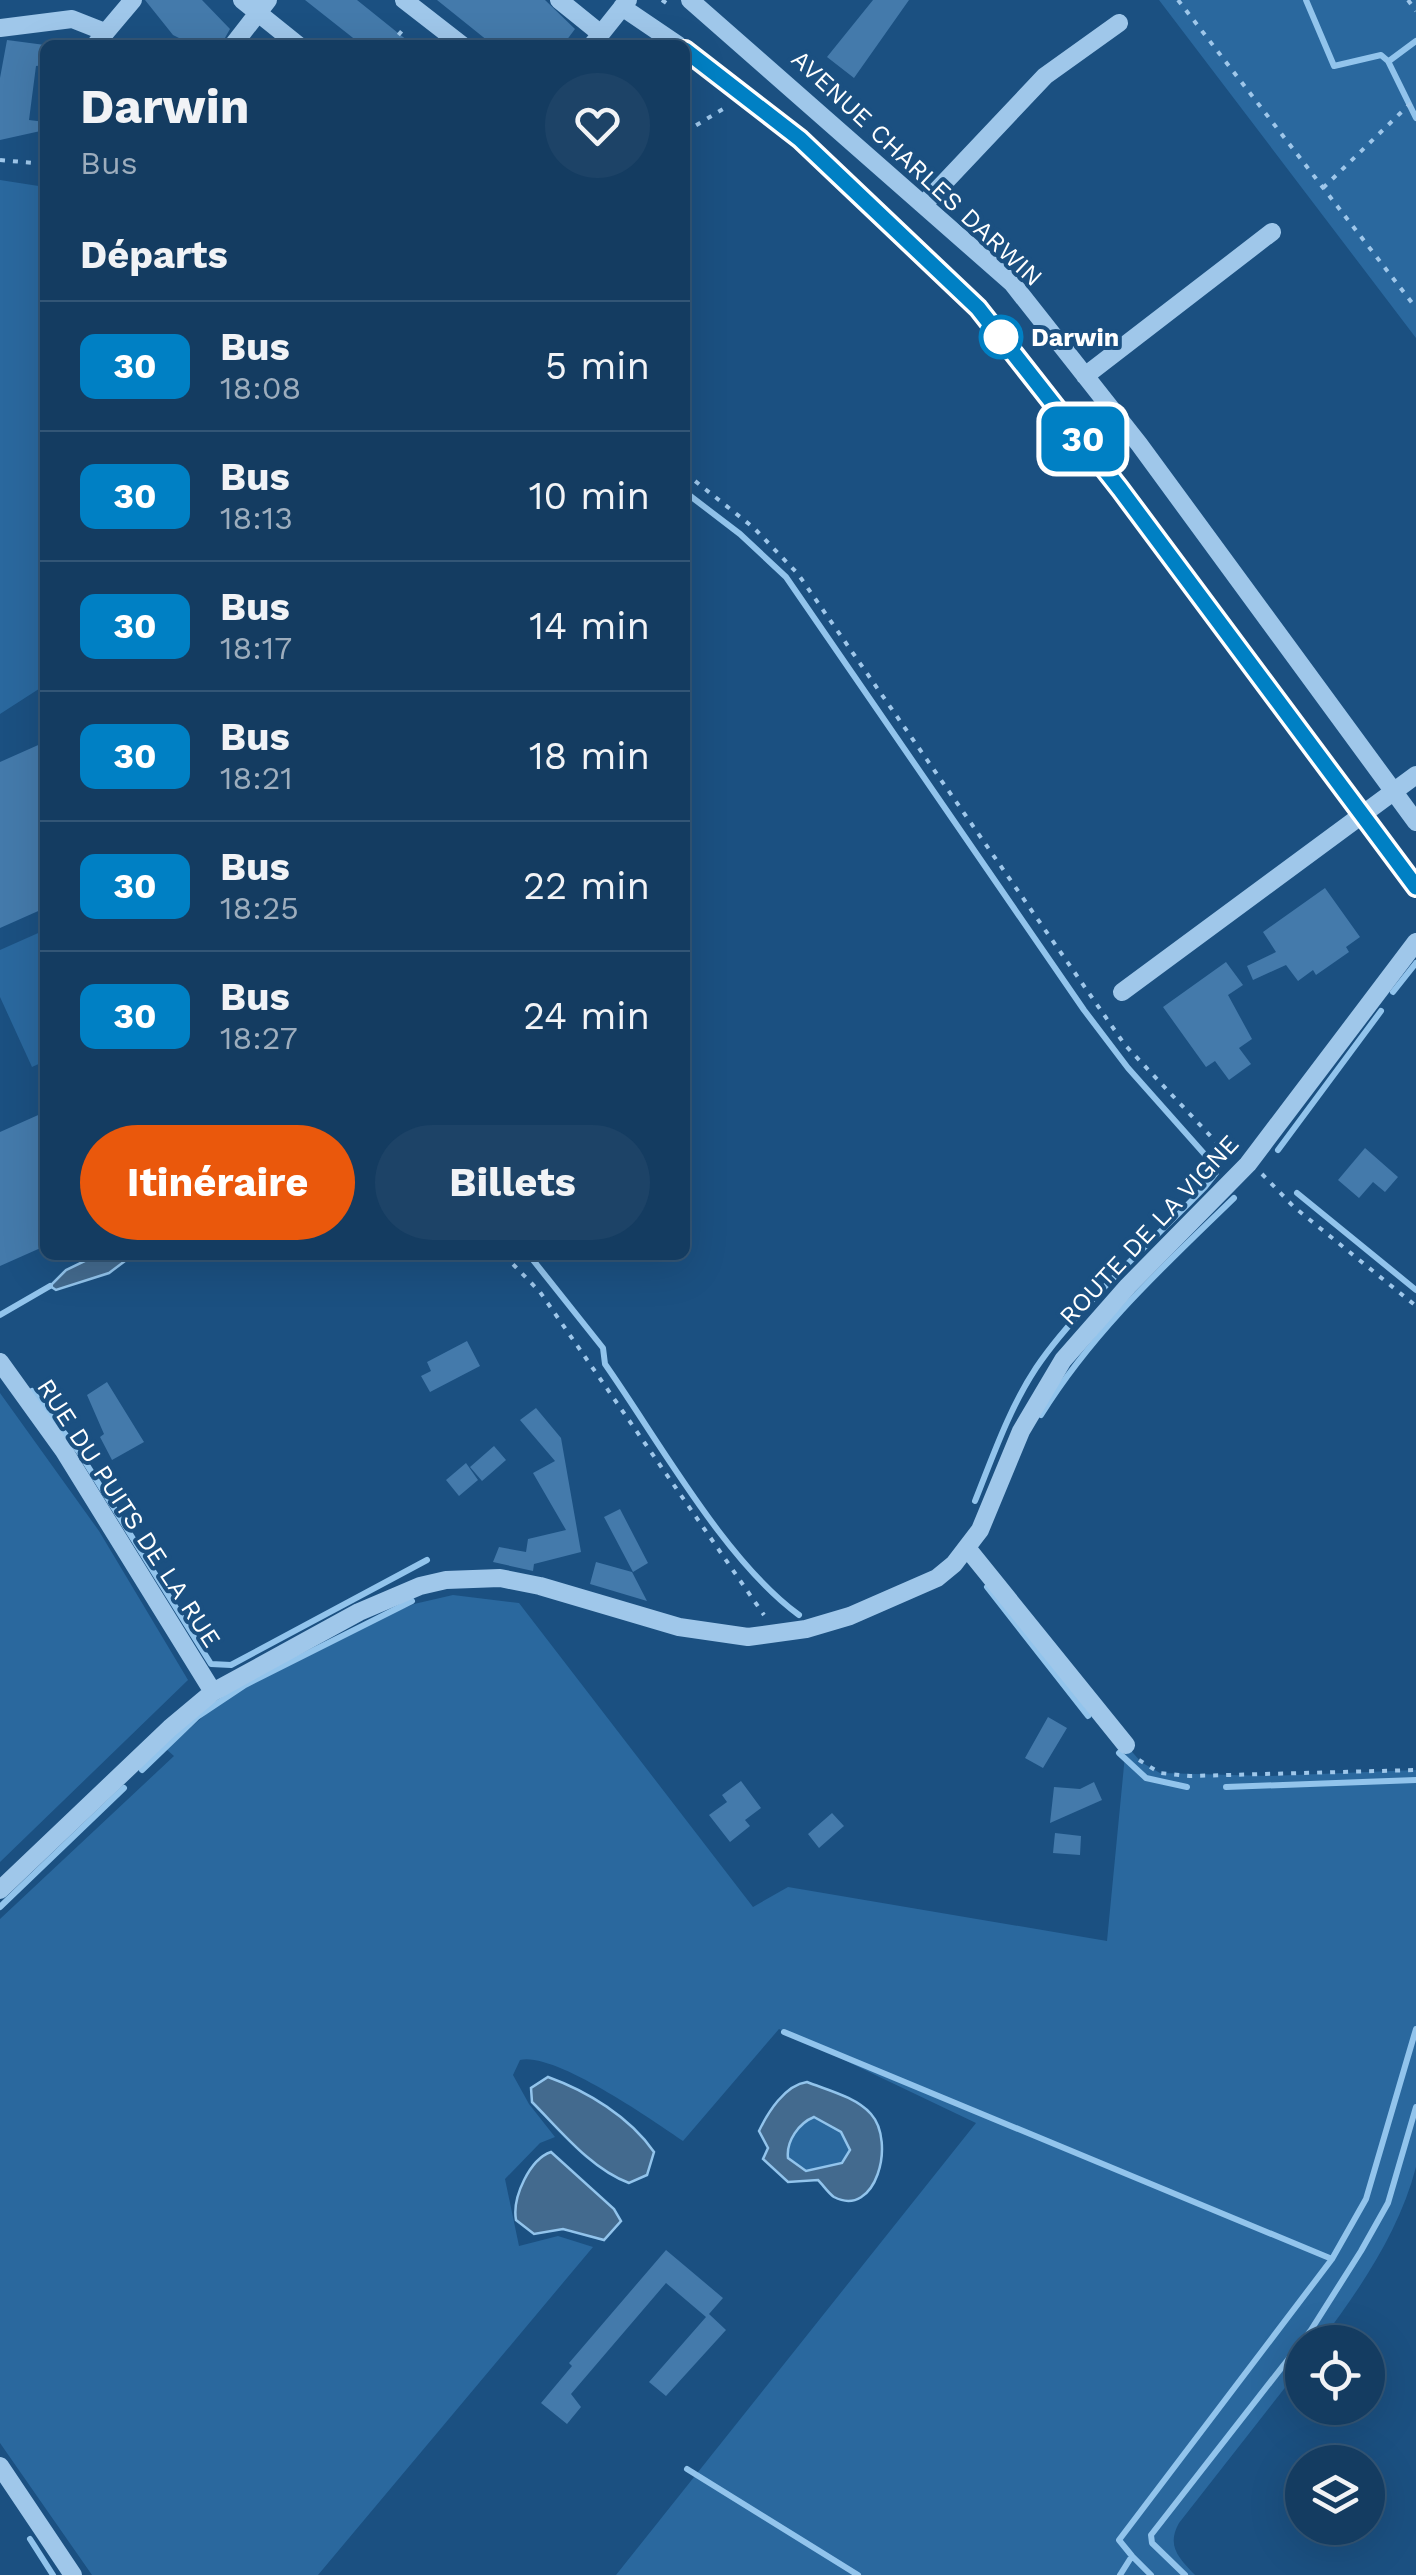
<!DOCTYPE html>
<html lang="fr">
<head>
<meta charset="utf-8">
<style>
	:root { --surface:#143c61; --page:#1d4367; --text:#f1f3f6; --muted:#9dadbd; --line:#335676; --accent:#ea580c }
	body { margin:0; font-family:"Work Sans",sans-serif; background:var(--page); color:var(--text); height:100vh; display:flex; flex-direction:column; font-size:38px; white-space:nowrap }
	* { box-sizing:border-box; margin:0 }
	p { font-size:32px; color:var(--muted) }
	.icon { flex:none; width:55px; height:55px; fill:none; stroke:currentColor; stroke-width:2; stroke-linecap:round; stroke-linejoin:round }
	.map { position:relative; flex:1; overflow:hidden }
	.details { position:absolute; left:40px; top:40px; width:650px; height:1220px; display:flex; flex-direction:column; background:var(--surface); border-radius:15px; box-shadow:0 10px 40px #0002,0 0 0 2px var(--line) }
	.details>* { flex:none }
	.badge { padding:0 20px; border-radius:15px; font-size:35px; line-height:65px }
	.buttons { position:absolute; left:1285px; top:2325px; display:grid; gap:20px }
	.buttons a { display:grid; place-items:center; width:100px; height:100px; border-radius:50%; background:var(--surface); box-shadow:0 10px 40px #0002,0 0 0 2px var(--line); font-size:50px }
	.map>.badge { position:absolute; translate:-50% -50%; box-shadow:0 0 0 5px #fff }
	h2 { padding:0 40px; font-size:38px; line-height:90px }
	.round { display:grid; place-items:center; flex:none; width:105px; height:105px; border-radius:52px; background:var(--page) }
	.summary { display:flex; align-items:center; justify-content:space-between; height:170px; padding:0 40px }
	h1 { font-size:48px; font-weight:700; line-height:75px }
	.primary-button { display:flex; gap:20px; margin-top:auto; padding:20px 40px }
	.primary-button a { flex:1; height:115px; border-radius:60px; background:var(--accent); color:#fff; font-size:40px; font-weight:700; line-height:115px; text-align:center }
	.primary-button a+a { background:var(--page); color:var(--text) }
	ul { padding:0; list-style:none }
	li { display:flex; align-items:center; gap:30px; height:130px; padding:0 40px; border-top:2px solid var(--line) }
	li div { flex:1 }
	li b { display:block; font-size:38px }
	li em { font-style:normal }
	li .badge { min-width:110px; font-weight:700; text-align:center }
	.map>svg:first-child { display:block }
	.green { fill:#2a689e }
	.water { fill:#436a8e; stroke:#92c4ec; stroke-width:2.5; fill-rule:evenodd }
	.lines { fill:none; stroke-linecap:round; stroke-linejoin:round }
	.stream { stroke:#92c4ec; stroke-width:6 }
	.building { fill:#447aab }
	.path { stroke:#9fc7ea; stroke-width:4; stroke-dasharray:5 8; stroke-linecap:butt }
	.minor { stroke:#9fc7ea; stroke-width:18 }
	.line-casing { stroke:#fff; stroke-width:22 }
	.line { stroke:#0080c4; stroke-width:15 }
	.stop-dot { fill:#fff; stroke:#0080c4; stroke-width:5 }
	.labels { text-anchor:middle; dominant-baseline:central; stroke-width:8; stroke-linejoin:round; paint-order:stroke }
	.street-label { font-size:25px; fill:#fff; stroke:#1b5081 }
	.stop-label { font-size:25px; font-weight:bold; fill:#fff; stroke:#1b5081; text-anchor:start }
</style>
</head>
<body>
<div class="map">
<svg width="1416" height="2575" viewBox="0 0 1416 2575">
	<rect width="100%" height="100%" fill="#1b5081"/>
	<path class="green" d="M1159,0H1416V338Z
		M0,180L45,187V685L0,714Z
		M45,930V1061L32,1067L0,997V950Z
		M0,1393L99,1531L188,1680L0,1862Z
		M453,1595L519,1603L753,1907L788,1887L1107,1941L1126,1745L1141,1762L1160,1773L1269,1776L1416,1770V2167C1399,2232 1360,2289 1320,2342H1302V2366L1179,2523C1166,2546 1179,2558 1195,2575H616L976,2123L779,2029L683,2141C652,2120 555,2052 520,2060L513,2075L529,2104L555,2137L540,2143L505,2179L519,2246L558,2236L593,2247L318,2575H92L0,2443V1919L174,1756L166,1749L214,1707L257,1680L371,1622L414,1604Z
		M814,2117L841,2132L850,2150L842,2163L806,2171L788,2158C786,2141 799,2123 814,2117Z"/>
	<path class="water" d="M97,1255H133L109,1273L56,1290L50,1286L66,1270Z
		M548,2077C587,2091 630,2117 654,2152L647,2175L629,2183C591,2169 560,2130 532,2102L531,2088Z
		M807,2082C827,2090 856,2097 871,2114C896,2142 876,2219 834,2197C829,2194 823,2185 818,2180L788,2182L763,2159L768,2148L759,2131C768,2112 785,2085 807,2082ZM814,2117L841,2132L850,2150L842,2163L806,2171L788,2158C786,2141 799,2123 814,2117Z
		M551,2152L614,2209L621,2221L604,2240L563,2229L534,2234L516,2220C512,2197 530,2159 551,2152Z"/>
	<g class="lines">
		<path class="stream" d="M1306,0L1334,66L1381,55L1388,61L1416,118
			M1389,61L1416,41
			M685,492L740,534L786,577L1084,1010L1128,1068L1215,1166L1216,1173L1205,1187C1153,1241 1077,1307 1036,1368C1009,1409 993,1456 975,1501
			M1393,992L1416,963
			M1278,1150L1381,1011
			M1297,1193L1416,1290
			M529,1255L603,1348L605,1364C659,1441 725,1561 799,1615
			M0,1315L50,1286
			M32,1391L79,1452L211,1664L231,1665L427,1560
			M1041,1415C1093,1331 1164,1266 1234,1198
			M987,1587L1088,1716
			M1119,1753L1146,1778L1187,1787
			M142,1770L197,1717L245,1685L412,1601
			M1226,1787L1416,1780
			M0,1907L124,1788
			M784,2032L1332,2259
			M687,2469L858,2575
			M30,2539L53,2575
			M1132,2556L1119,2540L1332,2259L1366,2199L1416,2029
			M1120,2575L1132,2556L1151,2575
			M1185,2575L1152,2543L1151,2535L1311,2330L1361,2251L1388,2203L1416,2107"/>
	</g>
	<path class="building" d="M145,0H202L230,29L221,45H193L173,35Z
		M305,0H357L413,45H362Z
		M437,0H545L575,29L563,45H493Z
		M873,0H909L854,78L827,57Z
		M7,40L45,45V65L36,66L29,120L45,122V130L0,140V78Z
		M45,742V908L0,928V762Z
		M1325,888L1360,937L1346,947L1349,952L1316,975L1313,970L1298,981L1286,965L1253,980L1247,966L1276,952L1263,932Z
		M1226,962L1243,985L1228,995L1252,1039L1239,1048L1251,1064L1229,1080L1215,1061L1206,1067L1163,1007Z
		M45,1112V1246L0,1266V1132Z
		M1365,1148L1398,1177L1385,1192L1373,1182L1359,1198L1338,1180Z
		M467,1341L480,1366L430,1392L421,1376L431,1371L427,1362Z
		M107,1382L144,1442L112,1460L100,1437L104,1434L87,1395Z
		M536,1408L561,1438L581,1552L534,1564L533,1571L493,1562L499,1547L526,1552L528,1539L566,1530L533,1473L555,1461L520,1420Z
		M494,1446L506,1460L482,1481L470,1467Z
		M466,1463L478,1480L459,1496L446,1480Z
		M620,1509L648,1563L633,1572L604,1517Z
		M596,1562L632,1572L647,1601L590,1584Z
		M1048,1717L1067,1728L1043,1768L1025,1758Z
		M741,1781L761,1808L745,1820L750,1826L730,1842L709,1815L727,1802L722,1795Z
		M1094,1782L1102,1800L1050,1823L1054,1787L1080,1789Z
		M832,1813L844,1826L819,1848L808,1834Z
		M1055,1833L1081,1836L1080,1855L1053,1853Z
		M666,2250L723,2298L709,2314L726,2330L666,2396L649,2382L706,2317L666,2283L571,2394L581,2407L567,2424L541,2403L572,2366L569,2363Z"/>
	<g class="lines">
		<path class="path" d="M662,0L672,7
			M1178,0L1416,308
			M1408,0L1416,11
			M390,45L406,26
			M685,132L728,106
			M0,160L45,164
			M1323,188L1416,98
			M685,473L754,528L798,574L1125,1045L1218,1144L1230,1152
			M1262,1174L1294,1207L1416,1306
			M504,1255L540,1292L764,1615
			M1139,1760L1160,1773L1190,1776L1416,1770"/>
		<path class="minor" d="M242,0L298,45
			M404,0L462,45
			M559,0L601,34
			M690,0L1012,283L1139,444L1416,822
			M622,7L678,45
			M0,28L72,19L105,32
			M95,45L133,0
			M233,45L268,0
			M592,45L628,0
			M685,50L800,139L978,308L1120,489L1416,887
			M925,203L1045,76L1119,23
			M1085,376L1272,232
			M1122,992L1416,775
			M0,1362L64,1451L213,1692
			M967,1548L1126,1745
			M0,1890L170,1728L213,1692L359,1612L420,1586L446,1580L500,1578L540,1586L679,1627L748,1637L806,1629L850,1616L937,1578L954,1564L980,1530L1021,1431L1063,1360L1128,1286L1248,1164L1416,942
			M0,2466L73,2575"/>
	</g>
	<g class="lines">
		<defs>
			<path id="line" d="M685,50L800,139L978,308L1120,489L1416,887"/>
		</defs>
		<use href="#line" class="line-casing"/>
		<use href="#line" class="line"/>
	</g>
	<circle class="stop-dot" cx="1001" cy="337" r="20"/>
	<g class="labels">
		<g class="street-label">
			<text transform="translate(917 168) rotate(43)">AVENUE CHARLES DARWIN</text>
			<text transform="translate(1149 1230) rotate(-47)">ROUTE DE LA VIGNE</text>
			<text transform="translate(129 1513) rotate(57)">RUE DU PUITS DE LA RUE</text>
		</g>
		<g class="stop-label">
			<text x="1031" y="337">Darwin</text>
		</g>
	</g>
</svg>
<div class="buttons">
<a><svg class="icon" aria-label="locate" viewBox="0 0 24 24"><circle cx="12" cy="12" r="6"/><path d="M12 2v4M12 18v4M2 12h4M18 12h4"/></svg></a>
<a><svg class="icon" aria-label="layers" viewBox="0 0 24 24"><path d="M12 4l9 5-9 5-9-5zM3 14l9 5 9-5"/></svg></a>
</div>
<b class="badge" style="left:1083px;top:439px;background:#0080c4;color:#fff">30</b>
<section class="details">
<div class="summary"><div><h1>Darwin</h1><p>Bus</p></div><a class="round"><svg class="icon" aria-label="heart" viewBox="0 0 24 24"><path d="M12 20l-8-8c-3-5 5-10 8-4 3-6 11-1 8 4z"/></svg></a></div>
<h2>Départs</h2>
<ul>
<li><span class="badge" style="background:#0080c4;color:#fff">30</span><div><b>Bus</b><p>18:08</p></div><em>5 min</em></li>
<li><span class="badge" style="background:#0080c4;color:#fff">30</span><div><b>Bus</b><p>18:13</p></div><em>10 min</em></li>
<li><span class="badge" style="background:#0080c4;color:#fff">30</span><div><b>Bus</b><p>18:17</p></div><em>14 min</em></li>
<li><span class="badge" style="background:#0080c4;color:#fff">30</span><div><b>Bus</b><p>18:21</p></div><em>18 min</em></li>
<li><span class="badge" style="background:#0080c4;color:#fff">30</span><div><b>Bus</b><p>18:25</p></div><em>22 min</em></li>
<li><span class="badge" style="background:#0080c4;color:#fff">30</span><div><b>Bus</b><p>18:27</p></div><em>24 min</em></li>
</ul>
<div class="primary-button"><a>Itinéraire</a><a>Billets</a></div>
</section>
</div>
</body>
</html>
